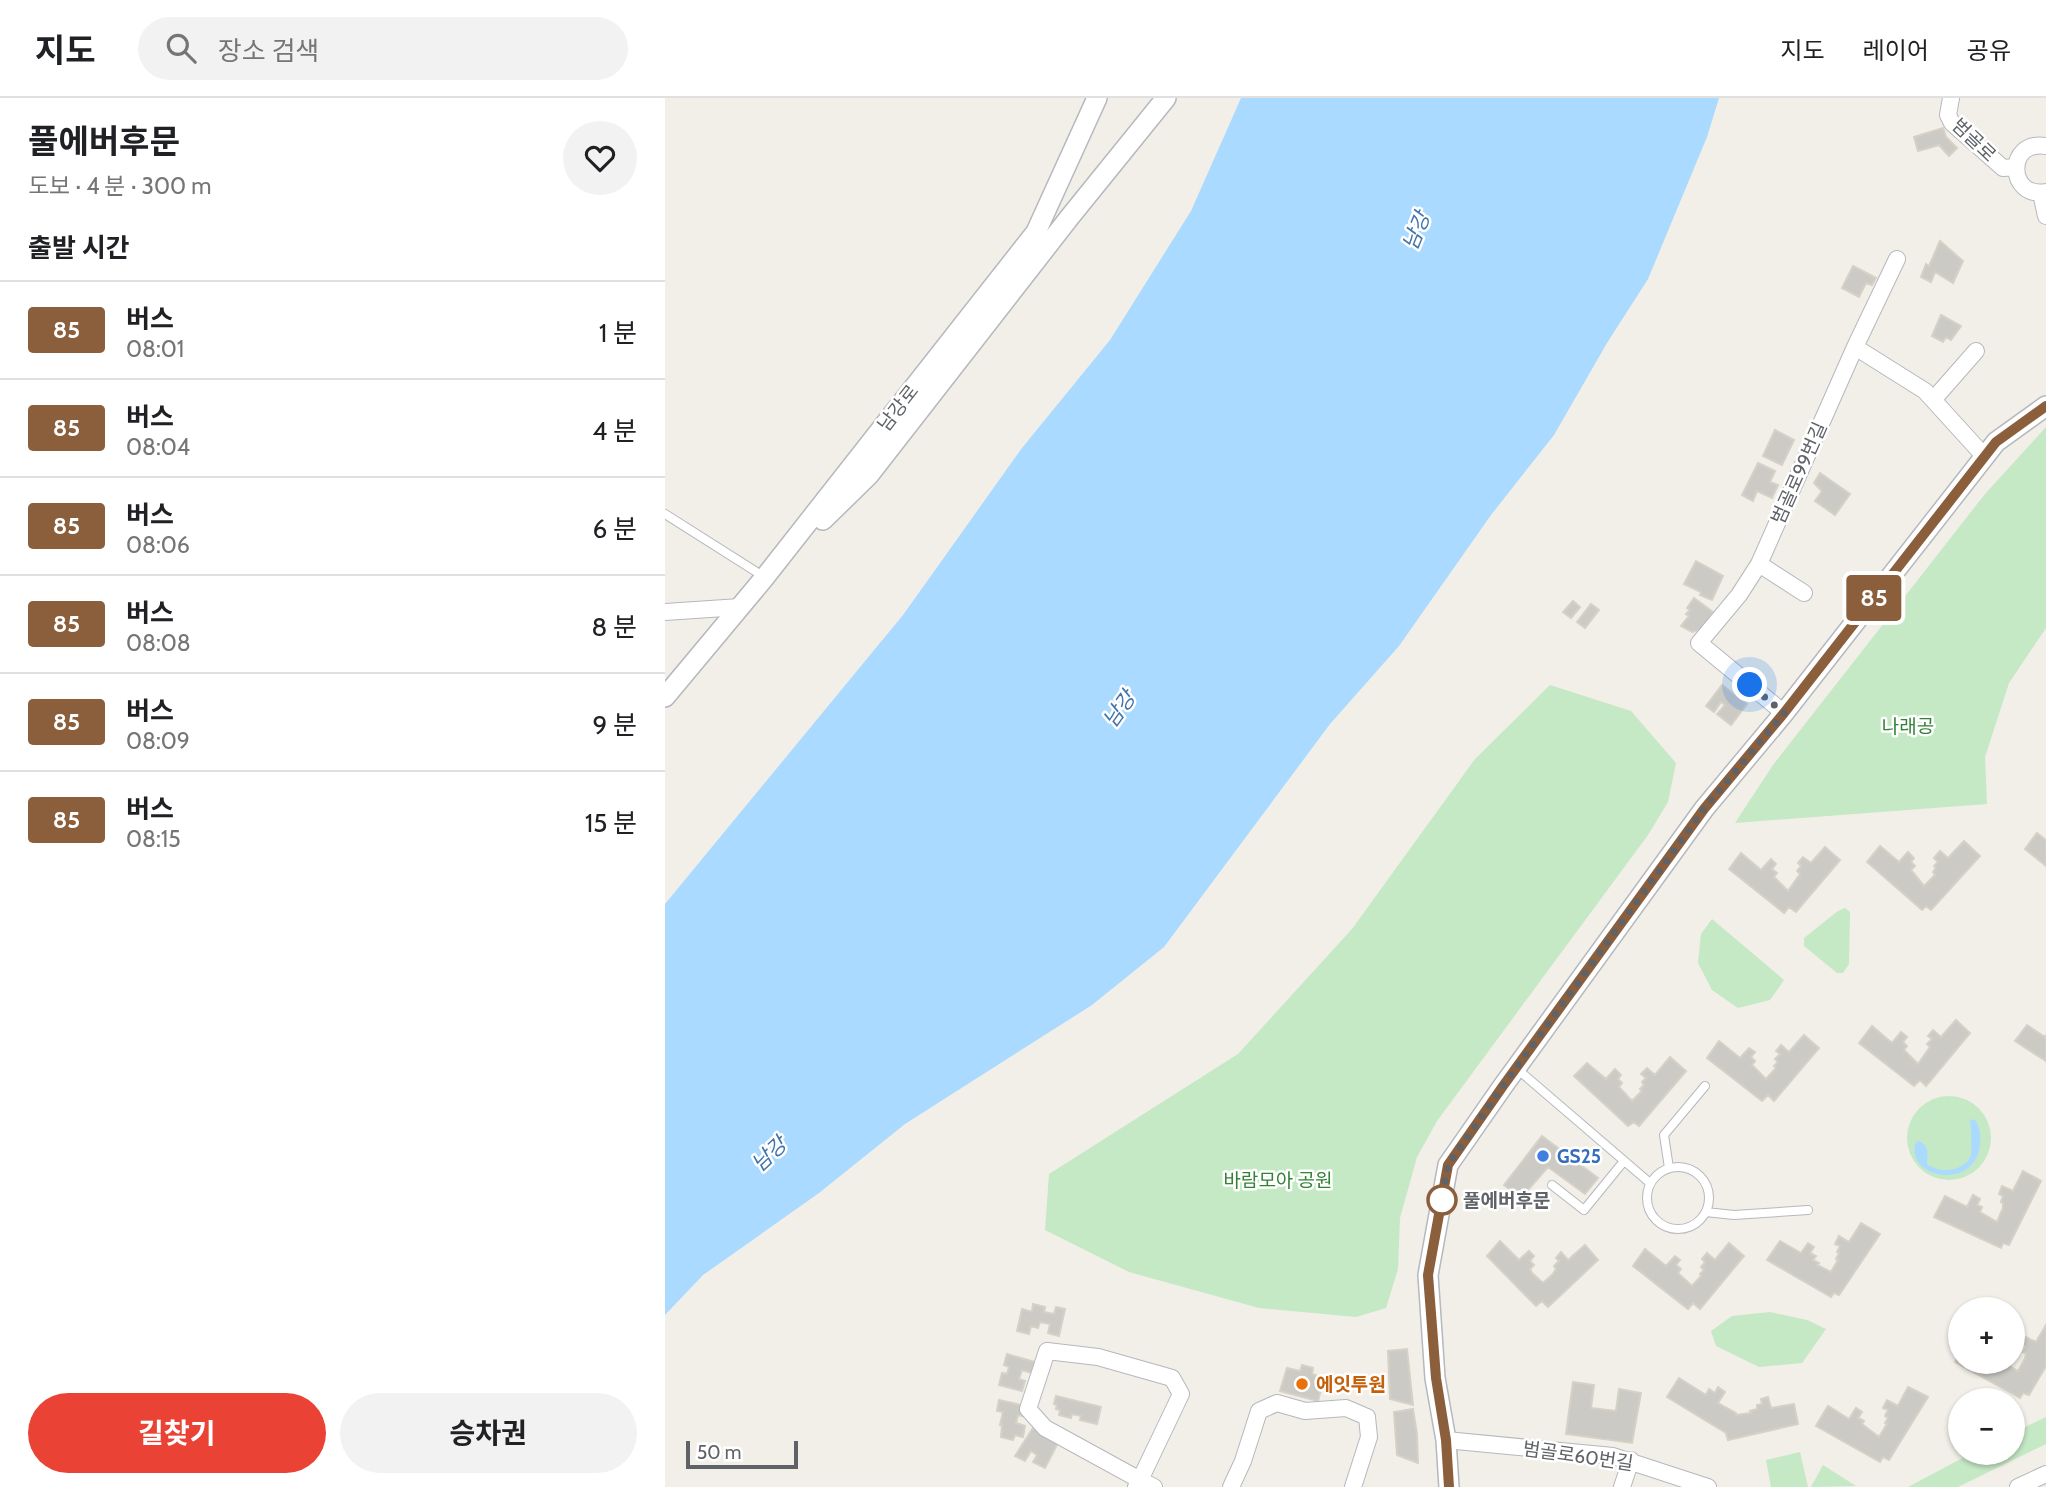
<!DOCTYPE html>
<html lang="ko">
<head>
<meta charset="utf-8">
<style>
	:root { --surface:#fff; --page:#f2f2f2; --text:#202124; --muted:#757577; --line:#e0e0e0; --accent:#ea4335 }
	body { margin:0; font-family:Cabin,"Noto Sans KR",sans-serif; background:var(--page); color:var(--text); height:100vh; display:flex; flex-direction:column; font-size:26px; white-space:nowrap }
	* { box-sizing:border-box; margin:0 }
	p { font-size:23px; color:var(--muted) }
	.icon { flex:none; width:38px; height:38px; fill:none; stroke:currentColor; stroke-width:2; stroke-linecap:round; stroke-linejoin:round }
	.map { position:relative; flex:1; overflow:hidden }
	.panel { display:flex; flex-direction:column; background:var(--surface); width:665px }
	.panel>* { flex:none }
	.badge { padding:0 14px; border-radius:5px; font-size:24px; line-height:46px }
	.controls { position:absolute; left:1283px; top:1199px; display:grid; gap:14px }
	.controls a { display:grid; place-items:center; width:77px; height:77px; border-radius:50%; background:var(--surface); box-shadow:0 2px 5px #0004; font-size:35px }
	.scale { position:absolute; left:21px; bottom:18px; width:112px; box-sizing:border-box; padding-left:7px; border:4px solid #5f6368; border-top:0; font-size:19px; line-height:24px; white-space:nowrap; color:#5f6368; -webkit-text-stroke:5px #fff; paint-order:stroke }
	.you { position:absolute; width:35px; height:35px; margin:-18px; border:5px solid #fff; border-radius:50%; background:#1a73e8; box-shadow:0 0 0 10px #1a73e833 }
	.map>.badge { position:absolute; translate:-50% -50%; box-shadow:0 0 0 4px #fff }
	h2 { padding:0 28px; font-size:26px; line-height:63px }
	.round { display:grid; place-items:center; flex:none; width:74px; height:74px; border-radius:37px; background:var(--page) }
	.summary { display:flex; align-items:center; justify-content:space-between; height:119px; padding:0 28px }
	h1 { font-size:33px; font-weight:700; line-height:52px }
	.primary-button { display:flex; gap:14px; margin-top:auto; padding:14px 28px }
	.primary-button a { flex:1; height:80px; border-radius:42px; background:var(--accent); color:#fff; font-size:28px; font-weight:700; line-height:80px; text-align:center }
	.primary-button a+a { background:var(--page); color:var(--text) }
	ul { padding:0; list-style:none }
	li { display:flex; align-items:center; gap:21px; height:98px; padding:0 28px; border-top:2px solid var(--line) }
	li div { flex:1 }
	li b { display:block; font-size:26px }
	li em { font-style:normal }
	li .badge { min-width:77px; font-weight:700; text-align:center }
	header { display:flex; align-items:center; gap:42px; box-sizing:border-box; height:98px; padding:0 35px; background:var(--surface); border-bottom:2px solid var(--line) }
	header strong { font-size:33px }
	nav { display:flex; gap:38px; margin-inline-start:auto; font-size:24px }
	.search { width:490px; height:63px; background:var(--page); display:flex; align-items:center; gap:18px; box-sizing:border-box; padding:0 24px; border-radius:38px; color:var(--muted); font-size:26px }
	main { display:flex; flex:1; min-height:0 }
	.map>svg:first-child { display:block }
	.green { fill:#c5e8c5 }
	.water { fill:#aadaff }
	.building { fill:#cccac5; stroke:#d6d1c6; stroke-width:2 }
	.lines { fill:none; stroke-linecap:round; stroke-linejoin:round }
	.service-casing { stroke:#b5b8bc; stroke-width:10 }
	.minor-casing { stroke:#b5b8bc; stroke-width:18 }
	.tertiary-casing { stroke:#b5b8bc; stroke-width:22 }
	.service { stroke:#fff; stroke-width:8 }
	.minor { stroke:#fff; stroke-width:16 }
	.tertiary { stroke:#fff; stroke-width:19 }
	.line-casing { stroke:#fff; stroke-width:16 }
	.line { stroke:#8b5e3c; stroke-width:10 }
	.walk { stroke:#5f6368; stroke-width:7; stroke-dasharray:0 12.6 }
	.shop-dot { fill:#3f7fe0; stroke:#fff; stroke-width:2.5 }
	.stop-dot { fill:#fff; stroke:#8b5e3c; stroke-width:3.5 }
	.food-dot { fill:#e8710a; stroke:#fff; stroke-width:2.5 }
	.labels { text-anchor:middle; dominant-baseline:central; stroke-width:5; stroke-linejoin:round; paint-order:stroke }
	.street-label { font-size:19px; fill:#5f6368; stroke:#fff }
	.park-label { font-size:19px; fill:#348238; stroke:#fff }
	.shop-label { font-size:19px; font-weight:bold; fill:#366cbe; stroke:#fff; text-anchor:start }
	.stop-label { font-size:19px; font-weight:bold; fill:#5f6368; stroke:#fff; text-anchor:start }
	.food-label { font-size:19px; font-weight:bold; fill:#c56008; stroke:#fff; text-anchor:start }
	.water-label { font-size:21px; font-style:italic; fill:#4174aa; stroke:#fff }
</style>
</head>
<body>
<header>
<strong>지도</strong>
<div class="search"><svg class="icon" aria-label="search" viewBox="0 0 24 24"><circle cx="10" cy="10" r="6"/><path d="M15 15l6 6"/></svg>장소 검색</div>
<nav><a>지도</a><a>레이어</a><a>공유</a></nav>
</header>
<main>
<section class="panel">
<div class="summary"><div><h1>풀에버후문</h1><p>도보 · 4 분 · 300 m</p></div><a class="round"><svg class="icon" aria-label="heart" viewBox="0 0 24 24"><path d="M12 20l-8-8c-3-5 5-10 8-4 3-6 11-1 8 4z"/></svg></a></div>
<h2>출발 시간</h2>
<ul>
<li><span class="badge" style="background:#8b5e3c;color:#fff">85</span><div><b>버스</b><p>08:01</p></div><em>1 분</em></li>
<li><span class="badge" style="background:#8b5e3c;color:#fff">85</span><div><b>버스</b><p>08:04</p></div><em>4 분</em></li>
<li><span class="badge" style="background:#8b5e3c;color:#fff">85</span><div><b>버스</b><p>08:06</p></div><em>6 분</em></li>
<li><span class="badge" style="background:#8b5e3c;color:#fff">85</span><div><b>버스</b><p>08:08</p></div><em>8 분</em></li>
<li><span class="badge" style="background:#8b5e3c;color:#fff">85</span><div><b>버스</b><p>08:09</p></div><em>9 분</em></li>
<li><span class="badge" style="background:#8b5e3c;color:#fff">85</span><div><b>버스</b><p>08:15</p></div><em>15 분</em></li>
</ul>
<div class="primary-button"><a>길찾기</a><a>승차권</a></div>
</section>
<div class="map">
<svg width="1381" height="1389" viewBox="0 0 1381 1389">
	<rect width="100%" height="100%" fill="#f1efe8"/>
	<path class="green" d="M1381,329V530L1344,585L1320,659L1322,706L1070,725L1108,667L1320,396Z
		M885,587L966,613L1011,665L1003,704L983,737L772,1023L752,1059L735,1120L733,1171L721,1210L691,1219L594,1210L464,1174L380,1132L384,1076L573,956L687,831L810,661Z
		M1180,810L1185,814L1184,866L1178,875H1172L1139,848V840L1173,813Z
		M1047,821L1119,882L1105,902L1073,910L1047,892L1033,865L1036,836Z
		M1242 1040a42 42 0 1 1 84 0a42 42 0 1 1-84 0Z
		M1105,1214L1142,1222L1161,1231L1137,1265L1094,1269L1051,1248L1046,1233L1067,1218Z
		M1381,1319V1346L1293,1389H1243L1307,1355L1348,1354V1335Z
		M1135,1354L1143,1389H1106L1101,1362Z
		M1158,1367L1191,1388L1146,1389Z"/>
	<path class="water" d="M576,0H1054L1042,39L983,181L942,245L889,337L826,417L734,548L665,626L499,849L427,907L240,1026L154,1095L38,1177L0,1217V806L238,517L357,350L445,242L526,113Z
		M1309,1021C1315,1028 1316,1037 1315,1047C1309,1095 1238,1079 1251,1044L1254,1043C1266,1050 1262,1055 1262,1066C1274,1076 1300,1074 1306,1057C1307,1053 1306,1026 1305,1023Z"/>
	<path class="building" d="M1278,30L1281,39L1292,50L1284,58L1274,47L1253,53L1249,39Z
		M1275,143L1298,163L1288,185L1270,174L1266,184L1256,179L1261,166L1264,168Z
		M1188,168L1211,180L1207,187L1201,185L1194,199L1177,190Z
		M1276,217L1296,228L1286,242L1281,239L1278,244L1267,238Z
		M1110,332L1129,342L1117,367L1098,358Z
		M1093,365L1110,373L1105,384L1113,387L1107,400L1092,393L1088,403L1077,397Z
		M1155,375L1185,396L1170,417L1150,403L1157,393L1149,385Z
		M1031,463L1058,478L1047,502L1035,497L1036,494L1019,486Z
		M1029,500L1048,514L1037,531L1027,534L1016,528L1024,518L1021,516L1025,512L1022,510Z
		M908,503L915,509L906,520L898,514Z
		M926,506L934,512L920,530L912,524Z
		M1057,587L1082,606L1066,627L1052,616L1060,607L1056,604L1049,614L1041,608Z
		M1372,735L1381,742V768L1360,751Z
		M1299,743L1315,758L1266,812L1261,808L1257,812L1202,764L1215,748L1234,764L1243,754L1249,760L1246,764L1250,768L1246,772L1259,788L1270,777L1268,774L1271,770L1269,768L1273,764L1269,760L1275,753L1283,760Z
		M1160,749L1175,762L1131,814L1124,809L1119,815L1064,771L1076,755L1096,772L1106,761L1111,766L1107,771L1112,775L1109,779L1123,793L1135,776L1132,773L1136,768L1133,765L1138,759L1146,765Z
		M1291,922L1305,935L1261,988L1255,982L1249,988L1194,945L1207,928L1227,945L1236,934L1242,939L1238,944L1242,948L1239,952L1253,966L1265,949L1262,946L1267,941L1263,938L1268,932L1276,939Z
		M1362,927L1380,939L1381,937V963L1350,943Z
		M1139,937L1154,950L1109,1003L1103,997L1097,1003L1042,960L1054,943L1075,960L1084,950L1090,954L1086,959L1090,963L1087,967L1101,981L1111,970L1109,968L1113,964L1110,961L1115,956L1111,953L1116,947L1124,954Z
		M1005,959L1021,973L974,1028L969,1024L963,1028L909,978L922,965L941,981L950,971L956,977L953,981L957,985L954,989L967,1003L977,993L975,991L979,987L977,984L981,980L976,976L982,970L990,977Z
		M877,1038L933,1080L920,1096L883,1069L856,1100L839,1087Z
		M1358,1073L1376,1083L1344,1147L1338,1145L1336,1150L1269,1119L1280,1098L1302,1109L1308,1097L1315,1101L1312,1107L1317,1109L1315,1114L1332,1124L1338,1110V1105L1336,1104L1338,1098L1334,1096L1337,1088L1348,1093Z
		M1196,1125L1215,1136L1174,1197L1169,1195L1166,1199L1102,1162L1115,1143L1136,1155L1143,1145L1149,1149L1145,1155L1151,1158L1148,1162L1154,1165L1152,1167L1166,1174L1173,1162L1171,1161L1174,1155L1172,1154L1175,1148L1170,1146L1174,1138L1184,1144Z
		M835,1143L854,1162L864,1153L869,1158L865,1163L869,1167L865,1171L867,1175L878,1185L888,1176L891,1171L889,1168L894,1163L891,1160L896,1154L903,1162L920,1147L933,1162L883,1209L877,1203L871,1208L822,1158Z
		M1064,1145L1079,1158L1035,1211L1028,1205L1023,1211L968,1168L980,1151L1001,1168L1010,1158L1015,1162L1011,1167L1016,1171L1013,1175L1027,1188L1036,1178L1035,1176L1039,1172L1036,1169L1040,1164L1037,1161L1042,1155L1050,1162Z
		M368,1206L380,1209L379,1214L389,1216L391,1209L400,1211L394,1238L383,1235L385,1226L375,1224L373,1230L366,1228L364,1236L352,1233L357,1211L367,1214Z
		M1381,1227V1268L1364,1297L1358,1295L1355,1300L1290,1264L1295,1257V1264H1338L1353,1273L1360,1260L1361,1255L1358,1254L1361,1248L1358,1246L1361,1239L1371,1244Z
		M742,1251L748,1307L725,1301L723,1253Z
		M342,1256L373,1265L370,1276L357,1272L354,1281L360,1283L357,1293L334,1287L337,1275L342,1276L344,1269L339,1267Z
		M637,1267L648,1270L647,1276L659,1280L653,1303L615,1293L622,1270L635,1273Z
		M1014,1280L1041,1297L1044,1291L1050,1295L1053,1289L1060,1294L1053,1305L1071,1315V1317L1086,1315L1085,1313L1092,1311V1307L1097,1306L1096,1301L1103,1299L1106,1310L1129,1306L1133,1326L1063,1342L1061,1335L1002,1299Z
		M908,1284L929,1287L926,1310L951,1313L954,1291L976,1295L967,1345L901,1336Z
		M1243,1289L1263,1299L1224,1362L1218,1359L1215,1364L1151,1328L1163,1308L1184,1321L1191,1310L1197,1314L1193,1320L1199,1323L1197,1326L1214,1339L1222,1326L1220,1325L1223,1320L1220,1318L1223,1312L1218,1310L1222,1302L1233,1308Z
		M391,1298L436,1309L432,1326L415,1322L416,1318L407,1316L406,1320L394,1317L395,1312L391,1311L392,1307L389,1306Z
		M334,1302L360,1308L358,1318L353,1317L351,1325L360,1328L358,1339L350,1337L348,1342L336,1339L337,1327H335L338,1314L332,1313Z
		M748,1311L752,1336L753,1365L732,1357L729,1314Z
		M368,1330L394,1343L380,1370L368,1364L372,1357L366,1353L360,1363L350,1358Z"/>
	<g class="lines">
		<defs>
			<path id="service" d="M0,416L98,478
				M851,970L985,1085
				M982 1100a31 31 0 1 1 62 0a31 31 0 1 1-62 0Z
				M1004,1070L999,1037L1040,988
				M887,1087L919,1112L959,1063
				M1041,1114L1069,1117L1143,1112"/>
			<path id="minor" d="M1286,0L1283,17L1287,25L1338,70L1351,69
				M1381,48C1341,41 1342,101 1381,94
				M1376,95L1381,118
				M1190,249L1232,161
				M1268,302L1311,253
				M1094,466L1139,495
				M0,514L75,509
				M1119,615L1034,545L1074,497L1094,466L1190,249L1260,293L1320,359
				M781,1342L948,1358L1043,1389
				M471,1389L475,1382L516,1296L507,1280L433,1259L382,1253L363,1311L380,1330L475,1382L489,1389
				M566,1389L578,1363L594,1313L612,1305L640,1313L681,1310L702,1319L704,1339L688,1389
				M957,1389L966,1362
				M1353,1389L1381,1376"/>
			<path id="tertiary" d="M158,422L204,377L404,120L501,0
				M0,599L100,479L371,134L432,0
				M784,1389L781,1342L770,1280L763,1177L783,1067L838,988L1039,711L1119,615L1331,344L1381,308"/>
		</defs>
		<use href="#service" class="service-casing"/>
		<use href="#minor" class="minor-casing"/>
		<use href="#tertiary" class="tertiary-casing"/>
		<use href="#service" class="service"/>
		<use href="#minor" class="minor"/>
		<use href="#tertiary" class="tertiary"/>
	</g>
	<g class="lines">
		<defs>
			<path id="line" d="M784,1389L781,1342L771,1280L763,1177L783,1067L838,988L1039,711L1119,615L1331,344L1381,308"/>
		</defs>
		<use href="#line" class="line-casing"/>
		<use href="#line" class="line"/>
		<path class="walk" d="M777,1102L775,1111L783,1067L838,988L1039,711L1119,615L1085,587"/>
	</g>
	<circle class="shop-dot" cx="878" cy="1058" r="7"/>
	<circle class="stop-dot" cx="777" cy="1102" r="14"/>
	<circle class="food-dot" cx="637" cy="1286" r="7"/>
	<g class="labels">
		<g class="street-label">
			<text transform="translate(1309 42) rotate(44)">범골로</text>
			<text transform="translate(233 310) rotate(-52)">남강로</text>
			<text transform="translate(1134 375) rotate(-66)">범골로99번길</text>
			<text transform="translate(913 1358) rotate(8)">범골로60번길</text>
		</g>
		<g class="park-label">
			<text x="1243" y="628">나래공</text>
			<text x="613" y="1082">바람모아 공원</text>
		</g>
		<g class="shop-label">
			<text x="892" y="1058">GS25</text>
		</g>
		<g class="stop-label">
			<text x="798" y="1102">풀에버후문</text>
		</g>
		<g class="food-label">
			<text x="651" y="1286">에잇투원</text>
		</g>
		<g class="water-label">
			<text transform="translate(751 133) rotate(-68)">남강</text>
			<text transform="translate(454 611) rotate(-54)">남강</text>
			<text transform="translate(104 1056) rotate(-43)">남강</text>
		</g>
	</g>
</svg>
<div class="controls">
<a>+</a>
<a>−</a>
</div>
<div class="scale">50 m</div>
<div class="you" style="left:1085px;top:587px"></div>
<b class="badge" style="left:1209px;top:500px;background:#8b5e3c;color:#fff">85</b>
</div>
</main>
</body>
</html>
